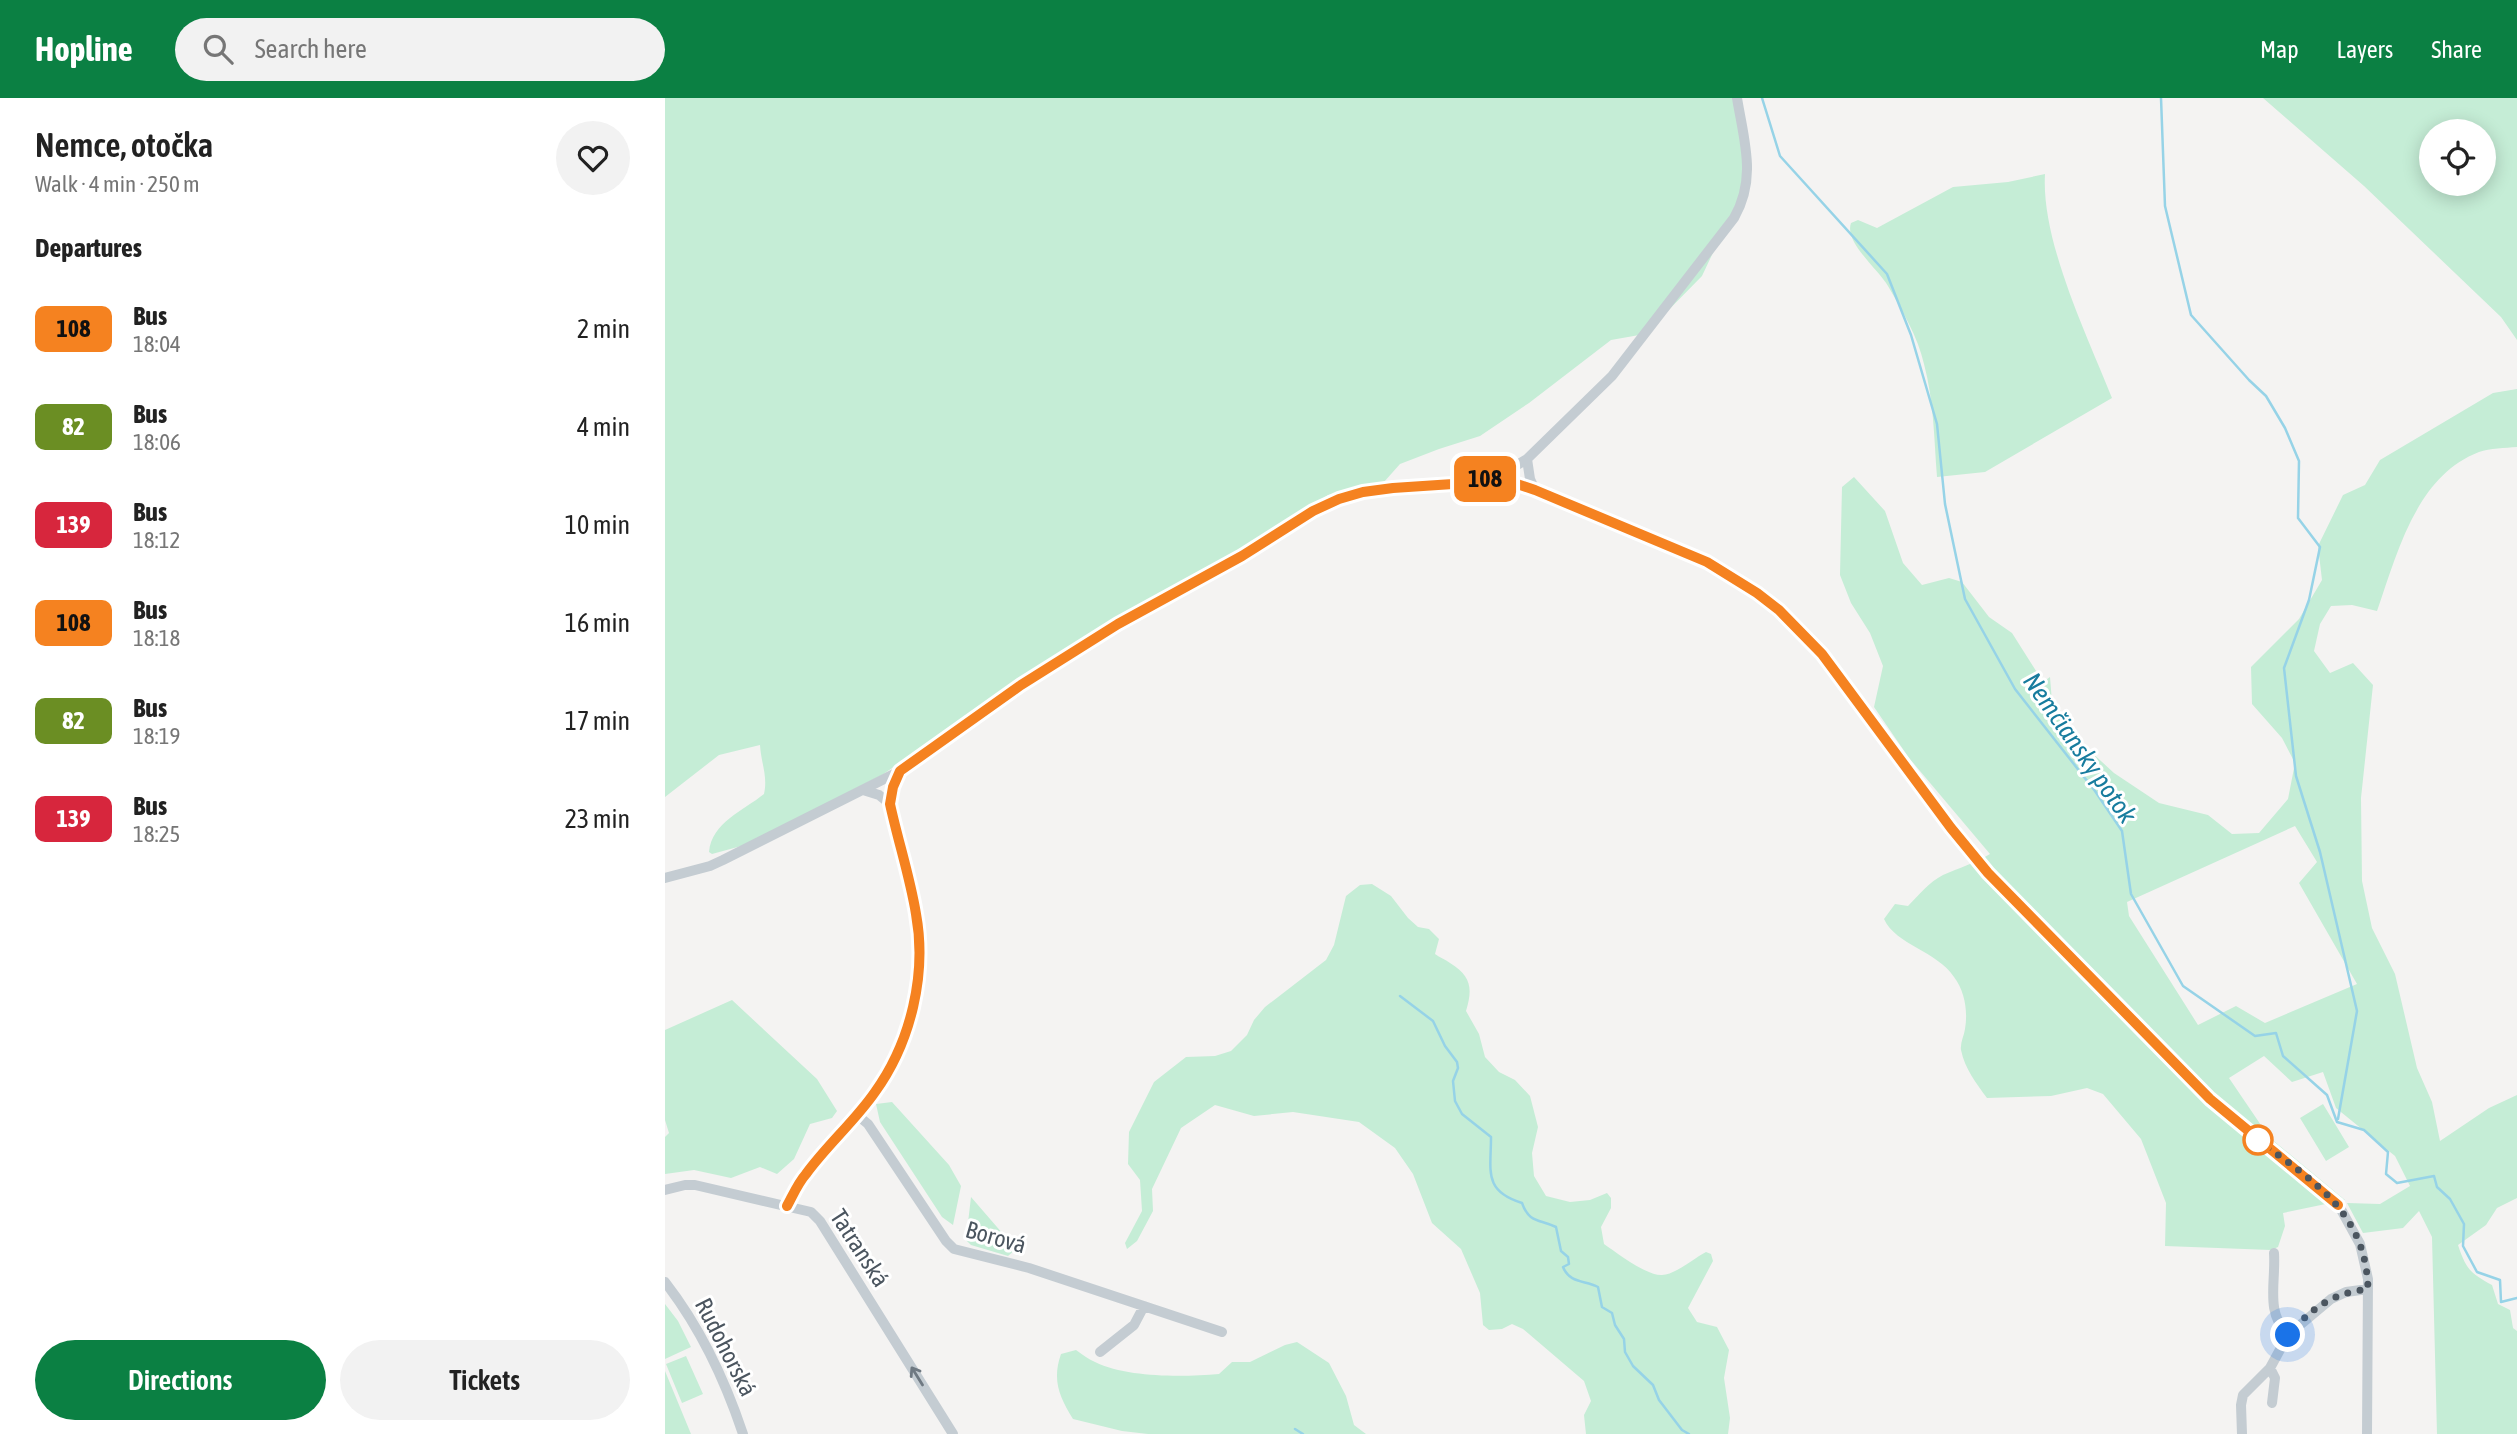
<!DOCTYPE html>
<html lang="en">
<head>
<meta charset="utf-8">
<style>
	:root { --surface:#fff; --page:#f2f2f2; --text:#222; --muted:#767676; --accent:#0b8043 }
	body { margin:0; font-family:"Asap Condensed",sans-serif; background:var(--page); color:var(--text); height:100vh; display:flex; flex-direction:column; font-size:26px; white-space:nowrap }
	* { box-sizing:border-box; margin:0 }
	p { font-size:23px; color:var(--muted) }
	.icon { flex:none; width:38px; height:38px; fill:none; stroke:currentColor; stroke-width:2; stroke-linecap:round; stroke-linejoin:round }
	.map { position:relative; flex:1; overflow:hidden }
	.side { display:flex; flex-direction:column; background:var(--surface); width:665px }
	.side>* { flex:none }
	.badge { padding:0 14px; border-radius:10px; font-size:24px; line-height:46px }
	.tools { position:absolute; left:1754px; top:21px; display:grid; gap:14px }
	.tools a { display:grid; place-items:center; width:77px; height:77px; border-radius:50%; background:var(--surface); box-shadow:0 4px 18px #0003; font-size:35px }
	.you { position:absolute; width:35px; height:35px; margin:-18px; border:5px solid #fff; border-radius:50%; background:#1a73e8; box-shadow:0 0 0 10px #1a73e833 }
	.map>.badge { position:absolute; translate:-50% -50%; box-shadow:0 0 0 4px #fff }
	h2 { padding:0 35px; font-size:26px; line-height:63px }
	.round { display:grid; place-items:center; flex:none; width:74px; height:74px; border-radius:37px; background:var(--page) }
	.summary { display:flex; align-items:center; justify-content:space-between; height:119px; padding:0 35px }
	h1 { font-size:33px; font-weight:600; line-height:52px }
	.action { display:flex; gap:14px; margin-top:auto; padding:14px 35px }
	.action a { flex:1; height:80px; border-radius:42px; background:var(--accent); color:#fff; font-size:28px; font-weight:600; line-height:80px; text-align:center }
	.action a+a { background:var(--page); color:var(--text) }
	ul { padding:0; list-style:none }
	li { display:flex; align-items:center; gap:21px; height:98px; padding:0 35px }
	li div { flex:1 }
	li b { display:block; font-size:26px }
	li em { font-style:normal }
	li .badge { min-width:77px; font-weight:700; text-align:center }
	header { display:flex; align-items:center; gap:42px; box-sizing:border-box; height:98px; padding:0 35px; background:var(--accent); color:#fff }
	header strong { font-size:33px }
	nav { display:flex; gap:38px; margin-inline-start:auto; font-size:24px }
	.search { width:490px; height:63px; background:var(--page); display:flex; align-items:center; gap:18px; box-sizing:border-box; padding:0 24px; border-radius:38px; color:var(--muted); font-size:26px }
	main { display:flex; flex:1; min-height:0 }
	.map>svg:first-child { display:block }
	.green { fill:#c5edd6; fill-rule:evenodd }
	.lines { fill:none; stroke-linecap:round; stroke-linejoin:round }
	.stream { stroke:#96d3e7; stroke-width:2.5 }
	.minor { stroke:#c4ccd2; stroke-width:10 }
	.oneway { stroke:#6f7982 }
	.line-casing { stroke:#fff; stroke-width:16 }
	.line { stroke:#f58220; stroke-width:10 }
	.walk { stroke:#4b555f; stroke-width:7; stroke-dasharray:0 12.6 }
	.stop-dot { fill:#fff; stroke:#f58220; stroke-width:3.5 }
	.labels { text-anchor:middle; dominant-baseline:central; stroke-width:6; stroke-linejoin:round; paint-order:stroke }
	.street-label { font-size:24px; fill:#4b555f; stroke:#fff }
	.water-label { font-size:26px; font-style:italic; fill:#177c9e; stroke:#fff }
</style>
</head>
<body>
<header>
<strong>Hopline</strong>
<div class="search"><svg class="icon" aria-label="search" viewBox="0 0 24 24"><circle cx="10" cy="10" r="6"/><path d="M15 15l6 6"/></svg>Search here</div>
<nav><a>Map</a><a>Layers</a><a>Share</a></nav>
</header>
<main>
<section class="side">
<div class="summary"><div><h1>Nemce, otočka</h1><p>Walk · 4 min · 250 m</p></div><a class="round"><svg class="icon" aria-label="heart" viewBox="0 0 24 24"><path d="M12 20l-8-8c-3-5 5-10 8-4 3-6 11-1 8 4z"/></svg></a></div>
<h2>Departures</h2>
<ul>
<li><span class="badge" style="background:#f58220;color:#111">108</span><div><b>Bus</b><p>18:04</p></div><em>2 min</em></li>
<li><span class="badge" style="background:#6b8e23;color:#fff">82</span><div><b>Bus</b><p>18:06</p></div><em>4 min</em></li>
<li><span class="badge" style="background:#d7263d;color:#fff">139</span><div><b>Bus</b><p>18:12</p></div><em>10 min</em></li>
<li><span class="badge" style="background:#f58220;color:#111">108</span><div><b>Bus</b><p>18:18</p></div><em>16 min</em></li>
<li><span class="badge" style="background:#6b8e23;color:#fff">82</span><div><b>Bus</b><p>18:19</p></div><em>17 min</em></li>
<li><span class="badge" style="background:#d7263d;color:#fff">139</span><div><b>Bus</b><p>18:25</p></div><em>23 min</em></li>
</ul>
<div class="action"><a>Directions</a><a>Tickets</a></div>
</section>
<div class="map">
<svg width="1852" height="1336" viewBox="0 0 1852 1336">
	<rect width="100%" height="100%" fill="#f4f3f2"/>
	<path class="green" d="M0,0H1076L1086,74L1037,178L980,236L946,242L864,305L815,338L774,351L735,366L719,384L663,397L567,460L454,526L397,553L217,677L80,747L47,756L44,754C47,724 78,713 99,696C103,678 96,665 95,647L54,657L0,699Z
		M1598,0H1852V242L1836,219L1699,88ZM1766,33H1818V86H1766Z
		M1380,76C1376,143 1422,237 1447,300L1320,374L1272,379C1269,341 1269,303 1259,266C1253,239 1237,212 1223,188C1213,171 1179,144 1186,125L1193,122L1212,130L1288,89L1343,84Z
		M1852,291V349C1840,350 1825,350 1814,354C1751,378 1732,456 1712,513L1687,507L1666,508L1655,526L1649,553L1665,575L1688,565L1708,587L1696,700L1697,783L1707,830L1730,876L1752,970L1767,1004L1775,1043L1824,1010L1852,997V1100L1832,1110L1821,1127L1793,1147C1801,1171 1805,1175 1827,1187L1833,1206L1845,1212L1848,1230L1852,1233V1336H1772L1767,1139L1754,1113L1738,1130L1698,1135L1682,1105L1715,1106L1745,1088L1730,1058L1671,1010L1658,974L1627,984L1599,958L1564,980L1604,1039L1680,1102L1618,1115L1620,1128L1613,1149L1606,1152L1500,1148L1501,1105L1476,1041L1438,996L1422,990L1386,998L1322,1000C1311,985 1300,971 1296,952C1295,945 1299,938 1300,931C1303,914 1300,893 1289,879C1272,853 1231,847 1219,821L1230,806L1243,808C1254,797 1264,784 1278,777C1294,770 1310,765 1325,756L1244,660L1209,609L1218,568L1205,535L1186,505L1175,477L1177,389L1189,379L1220,413L1238,465L1257,487L1284,480L1297,484L1324,519L1347,535L1378,584L1385,579L1387,604L1394,621L1411,640L1449,675L1494,705L1543,717L1567,736L1594,735L1623,701L1630,665L1617,640L1587,606L1586,569L1634,521L1657,482L1653,448L1678,397L1700,387L1715,362L1828,295ZM1630,728L1652,764L1634,785L1692,886L1600,925L1571,908L1533,927L1464,818L1462,804Z
		M707,786L726,798L743,820L753,829L764,831L774,841L770,856C775,860 780,861 785,865C806,878 808,890 801,913L814,936L820,959L834,974L850,982L865,998L873,1029L867,1055L869,1078L881,1098L905,1104L925,1102L942,1095L946,1100V1110L936,1129L939,1146C952,1155 982,1178 997,1177C1012,1176 1029,1160 1041,1154L1046,1156L1048,1163L1023,1210L1032,1224L1052,1229L1064,1252L1059,1280L1065,1320L1063,1336H921L919,1317L926,1303L919,1283L858,1231L847,1226L837,1231L824,1232L818,1227L815,1195L796,1151L767,1125L748,1076L730,1050L694,1024L628,1014L589,1018L550,1007L516,1030L487,1091L488,1113L472,1143L462,1151L460,1145L477,1113L475,1082L463,1066L464,1034L489,984L521,959L550,958L566,953L582,937L589,922L600,909L661,862L669,847L681,798L695,787Z
		M67,902L152,981L172,1013L167,1020L145,1026L129,1061L112,1076L95,1069L66,1080L29,1072L0,1076V1039L4,1035L0,1022V932Z
		M227,1004L284,1067L296,1088L288,1127L277,1119L215,1024L211,1006Z
		M1658,1006L1684,1049L1661,1063L1635,1020Z
		M306,1099L351,1151L343,1158L306,1147L301,1142Z
		M0,1206L13,1223L26,1249L0,1261Z
		M632,1244L664,1265L681,1298L689,1327L701,1336H483L457,1333L408,1321C394,1298 387,1282 396,1256L411,1252C417,1256 423,1261 430,1264C463,1280 518,1279 554,1276L567,1264H585L620,1247Z
		M21,1258L38,1296L17,1305L1,1266Z
		M0,1273L26,1336H0Z"/>
	<g class="lines">
		<path class="stream" d="M1097,0L1115,58L1222,176L1246,237L1272,326L1280,406L1300,501L1350,591L1430,693L1457,733L1466,796L1518,888L1590,938L1611,935L1618,958L1662,997L1672,1024L1699,1032L1723,1054L1721,1076L1732,1085L1769,1078L1772,1089L1785,1101L1799,1126L1798,1148L1812,1174L1835,1182L1836,1204L1852,1200
			M1496,0L1500,108L1526,217L1584,282L1601,298L1620,330L1634,363L1633,420L1655,449L1644,502L1619,570L1631,678L1655,754L1692,913L1673,1021
			M735,898L768,923L780,948L792,964L793,970L788,983L790,1003L797,1016L826,1039C826,1073 818,1093 857,1105C864,1125 874,1121 891,1129L896,1153L903,1159L904,1166L898,1169C905,1186 920,1182 933,1189L937,1209L947,1215L950,1227L959,1241L960,1254L968,1268L988,1287L994,1302L1017,1332L1024,1336
			M630,1331L638,1336"/>
		<path class="minor" d="M862,361L865,381L870,392
			M830,380L870,392L1042,464L1092,495L1114,512L1157,556L1286,730L1323,775L1545,1001L1673,1106L1695,1146L1703,1181L1702,1336
			M198,692L214,697L225,706
			M0,780L45,768L58,762L235,673L356,587L453,526L577,458L648,413L674,401L698,394L788,386L830,380L862,361L947,278L1069,120C1092,80 1079,43 1072,0
			M192,1017L203,1026L281,1143L289,1151L364,1170L557,1234
			M0,1092L20,1087H30L146,1114L155,1123L288,1336
			M122,1108C128,1097 133,1085 141,1076C162,1047 190,1023 210,994C246,944 261,876 251,816C245,779 234,742 225,706L228,689L235,673
			M1609,1155C1611,1185 1600,1214 1623,1237
			M0,1184C35,1229 60,1282 78,1336
			M435,1254L469,1227L479,1208
			M1605,1270L1610,1280L1607,1305
			M1577,1336L1576,1307L1578,1297L1605,1270L1623,1237L1666,1201L1681,1194L1703,1191"/>
	</g>
	<defs><path id="oneway-shaft" d="M-6 0H5M1.5-3L5.5 0L1.5 3" fill="none" stroke-width="1.6" stroke-linecap="round" stroke-linejoin="round" transform="scale(1.75)"/></defs>
	<use class="oneway" href="#oneway-shaft" transform="translate(252 1278) rotate(-122)"/>
	<g class="lines">
		<defs>
			<path id="line" d="M122,1108C128,1097 133,1085 141,1076C162,1047 190,1023 210,994C246,944 262,876 251,816C245,779 233,743 225,706L228,689L235,673L356,587L453,526L577,458L648,413L674,401L698,394L728,390L788,386L830,380L849,385L870,392L1042,464L1092,495L1114,512L1157,556L1286,730L1323,775L1545,1001L1673,1107"/>
		</defs>
		<use href="#line" class="line-casing"/>
		<use href="#line" class="line"/>
		<path class="walk" d="M1593,1042C1649,1084 1701,1114 1703,1191C1666,1196 1648,1209 1623,1237"/>
	</g>
	<circle class="stop-dot" cx="1593" cy="1042" r="14"/>
	<g class="labels">
		<g class="street-label">
			<text transform="translate(331 1139) rotate(16)">Borová</text>
			<text transform="translate(195 1150) rotate(57)">Tatranská</text>
			<text transform="translate(61 1249) rotate(63)">Rudohorská</text>
		</g>
		<g class="water-label">
			<text transform="translate(1415 650) rotate(55)">Nemčiansky potok</text>
		</g>
	</g>
</svg>
<div class="tools">
<a><svg class="icon" aria-label="locate" viewBox="0 0 24 24"><circle cx="12" cy="12" r="6"/><path d="M12 2v4M12 18v4M2 12h4M18 12h4"/></svg></a>
</div>
<div class="you" style="left:1623px;top:1237px"></div>
<b class="badge" style="left:820px;top:381px;background:#f58220;color:#111">108</b>
</div>
</main>
</body>
</html>
